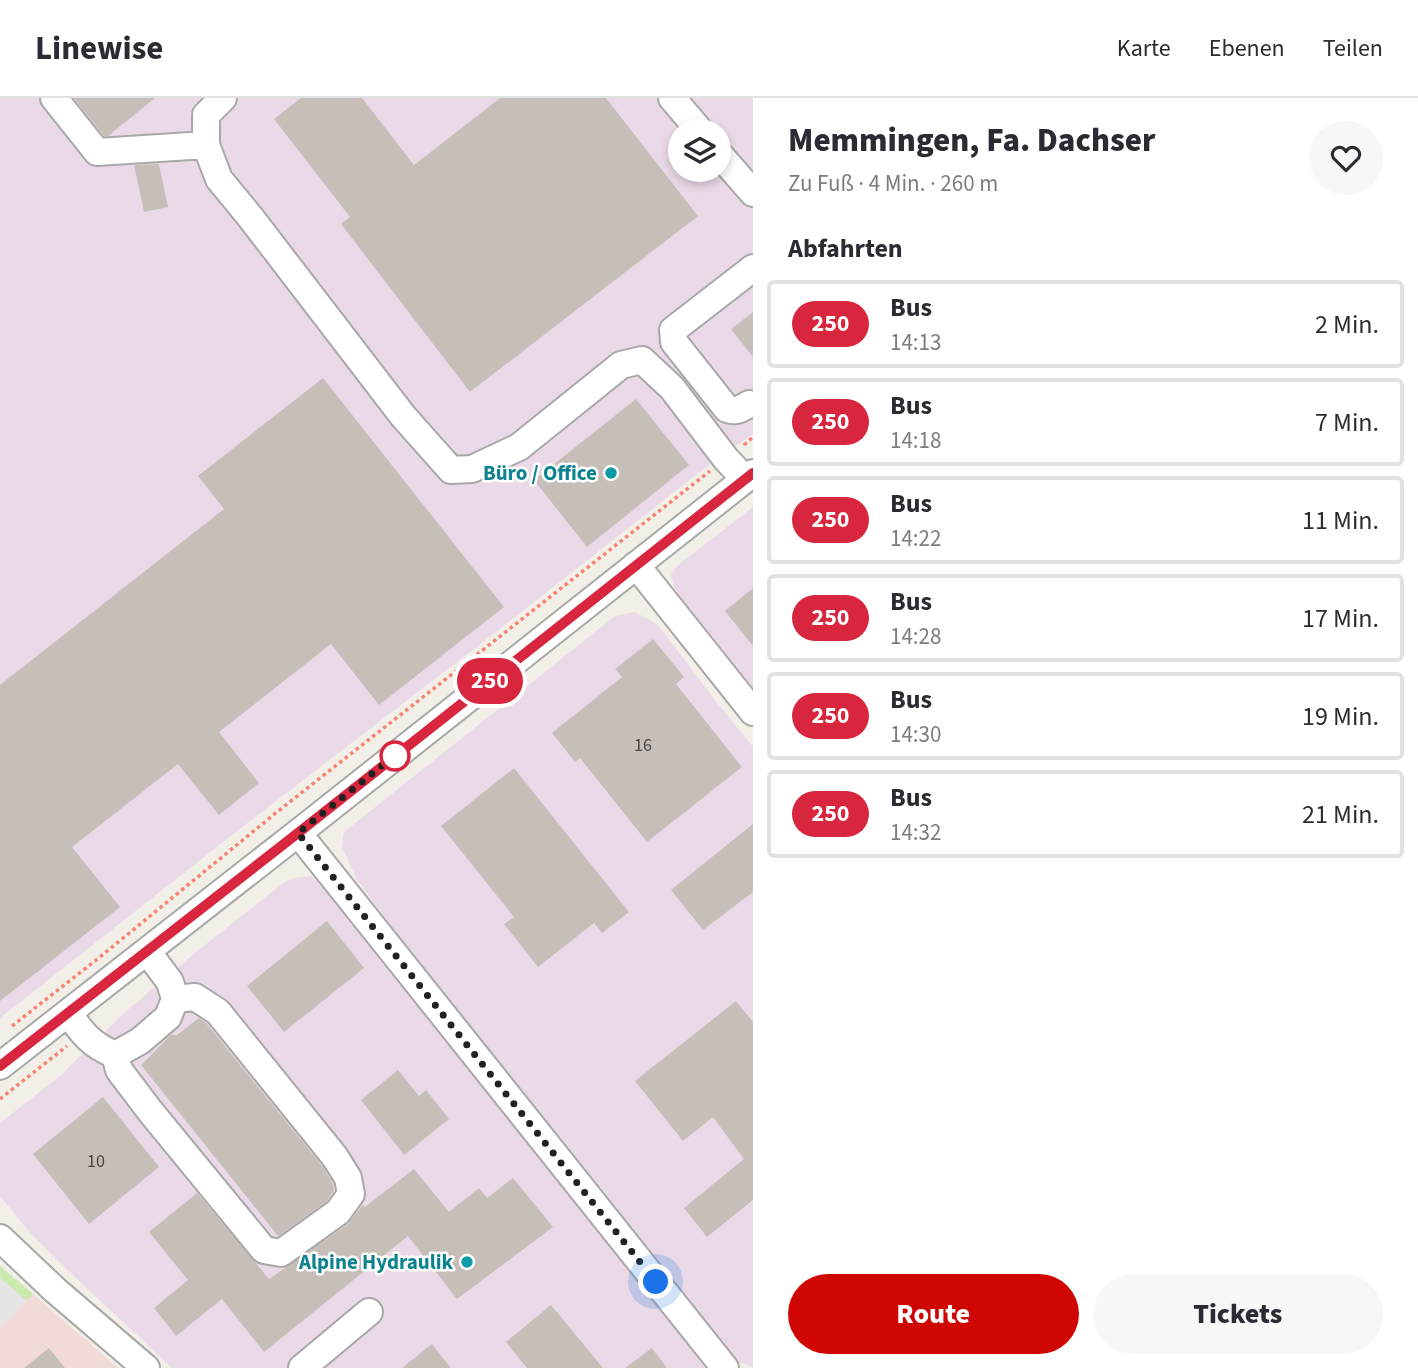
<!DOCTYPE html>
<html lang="de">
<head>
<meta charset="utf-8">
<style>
	:root { --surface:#fff; --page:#f7f7f7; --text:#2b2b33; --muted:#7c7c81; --line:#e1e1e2; --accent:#d00603 }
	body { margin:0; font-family:"Source Sans 3",sans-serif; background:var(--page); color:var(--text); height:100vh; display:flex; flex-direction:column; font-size:26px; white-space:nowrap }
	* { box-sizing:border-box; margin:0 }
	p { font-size:23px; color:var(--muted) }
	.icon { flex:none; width:38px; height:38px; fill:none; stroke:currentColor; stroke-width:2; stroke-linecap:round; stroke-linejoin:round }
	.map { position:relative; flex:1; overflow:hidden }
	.side { display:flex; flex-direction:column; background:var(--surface); width:665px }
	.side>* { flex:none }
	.badge { padding:0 14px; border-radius:23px; font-size:24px; line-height:46px }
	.tools { position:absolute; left:668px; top:21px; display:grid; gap:14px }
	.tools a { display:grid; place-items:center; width:63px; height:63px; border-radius:50%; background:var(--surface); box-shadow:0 4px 10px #0003; font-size:35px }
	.you { position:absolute; width:35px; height:35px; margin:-18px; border:5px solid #fff; border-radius:50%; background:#1a73e8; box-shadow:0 0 0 10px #1a73e833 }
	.map>.badge { position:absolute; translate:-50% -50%; box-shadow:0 0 0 4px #fff }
	h2 { padding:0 35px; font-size:26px; line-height:63px }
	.round { display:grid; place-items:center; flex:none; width:74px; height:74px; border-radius:37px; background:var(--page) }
	.head { display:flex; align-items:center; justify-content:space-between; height:119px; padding:0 35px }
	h1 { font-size:33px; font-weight:800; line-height:52px }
	.action { display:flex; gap:14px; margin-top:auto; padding:14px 35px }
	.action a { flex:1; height:80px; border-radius:42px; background:var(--accent); color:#fff; font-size:28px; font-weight:800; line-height:80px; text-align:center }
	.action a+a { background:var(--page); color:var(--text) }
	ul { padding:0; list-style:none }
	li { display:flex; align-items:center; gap:21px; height:88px; margin:0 14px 10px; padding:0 21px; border:4px solid var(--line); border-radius:7px }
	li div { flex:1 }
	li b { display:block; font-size:26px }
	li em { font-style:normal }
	li .badge { min-width:77px; font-weight:700; text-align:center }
	header { display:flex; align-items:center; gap:42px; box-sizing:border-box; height:98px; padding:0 35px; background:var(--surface); border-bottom:2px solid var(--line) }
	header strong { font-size:33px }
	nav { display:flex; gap:38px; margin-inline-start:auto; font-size:24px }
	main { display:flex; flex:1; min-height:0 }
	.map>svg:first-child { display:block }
	.commercial { fill:#f1dad8 }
	.industrial { fill:#eadae7; fill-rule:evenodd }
	.grass { fill:#cbeab0 }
	.parking { fill:#e5e5e5 }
	.building { fill:#c6beb8 }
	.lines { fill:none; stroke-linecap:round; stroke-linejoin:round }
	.minor-casing { stroke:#a8a8a8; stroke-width:30 }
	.path { stroke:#f88373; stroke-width:3.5; stroke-dasharray:3.5 3.5; stroke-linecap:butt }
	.minor { stroke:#fff; stroke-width:26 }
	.line-casing { stroke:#fff; stroke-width:16 }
	.line { stroke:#d7263d; stroke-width:10 }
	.walk { stroke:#212121; stroke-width:7; stroke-dasharray:0 12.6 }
	.culture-dot { fill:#0f9aa8; stroke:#fff; stroke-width:2.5 }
	.stop-dot { fill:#fff; stroke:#d7263d; stroke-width:3.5 }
	.labels { text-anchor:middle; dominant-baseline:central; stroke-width:5; stroke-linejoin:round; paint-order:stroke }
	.number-label { font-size:18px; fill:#4a4847 }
	.culture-label { font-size:21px; font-weight:bold; fill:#0d838f; stroke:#fff; text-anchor:end }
</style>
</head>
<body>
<header>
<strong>Linewise</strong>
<nav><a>Karte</a><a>Ebenen</a><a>Teilen</a></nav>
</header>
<main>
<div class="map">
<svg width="753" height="1270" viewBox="0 0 753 1270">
	<rect width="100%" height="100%" fill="#f1efe8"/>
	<path class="commercial" d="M0,1168L33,1196L118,1270H0Z"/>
	<path class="industrial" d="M0,0H753V336L715,362L483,544L237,733L0,920ZM681,33H719V72H681Z
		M753,409V592L693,519L674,489L671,477L677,468Z
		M635,514L658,527L718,606L753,649V1269L736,1263L720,1250L453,910L357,782L342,749L344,734L615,518Z
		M311,778L330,793L481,981L545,1067L607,1145L656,1202L705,1270H172L60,1165L26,1130L0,1098V1025L60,978L124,915L195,855L282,786L294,780Z"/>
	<path class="grass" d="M0,1168L33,1196L27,1203L0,1180Z"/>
	<path class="parking" d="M0,1180L27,1203L0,1230Z"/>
	<path class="building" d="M74,0H155L108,38H104Z
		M301,0H362L414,67L500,0H606L698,118L470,294L341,126L350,119L274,21Z
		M159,66L168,109L144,114L134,67Z
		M753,214V259L731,231Z
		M323,280L504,509L379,607L331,546L219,634L259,685L219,717L178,666L72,749L120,809L0,903V587L224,411L198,378Z
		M636,301L689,367L587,449L534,382Z
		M753,490V548L725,513Z
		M653,541L684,579L676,586L742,669L647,744L580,660L575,664L552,635L622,579L615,571Z
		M514,670L629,814L602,835L594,825L538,869L504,826L514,819L441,728Z
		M753,726V794L703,832L671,792Z
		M327,823L364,870L284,934L247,888Z
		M736,903L753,924V1102L707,1139L684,1110L744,1061L713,1019L683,1043L635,983Z
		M199,920L207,926L323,1069L333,1086L334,1092L327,1103L278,1138L141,967L171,937H177Z
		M398,972L419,998L426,992L449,1021L404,1057L361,1002Z
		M103,999L159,1069L89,1126L33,1056Z
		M414,1071L449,1114L479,1090L487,1100L513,1080L553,1129L457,1201L408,1138L264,1254L222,1201L176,1238L154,1210L188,1182L149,1134L197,1095L269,1181L347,1127L362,1108L363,1107L365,1109Z
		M551,1207L603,1270H527L506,1244Z
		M432,1246L451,1270H402Z
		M49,1250L65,1270H24Z
		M652,1250L667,1270H625Z"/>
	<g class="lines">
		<defs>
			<path id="minor" d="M54,0L97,54L206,47
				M223,0L206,17V47L219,81L251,120L403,318L451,372L472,371L519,349L621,267L642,262L672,290L726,361L745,381
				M672,0L700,33
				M719,56L753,95
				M749,306C741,311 736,314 727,311L674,244L673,232L753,170
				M636,467L753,614
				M298,735L725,1270
				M68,915C83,936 90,946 115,957L140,943L168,919L175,901L170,884L147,853
				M115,957L119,972L150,1013L264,1152L281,1155L338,1114L351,1096L348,1080L335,1059L218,914L195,899L175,901
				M0,968L298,735L753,375
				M0,1140L55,1192L146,1270
				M302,1270L369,1214"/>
		</defs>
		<use href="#minor" class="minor-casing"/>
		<path class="path" d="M744,347L753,339
			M12,928L100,859L277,714L710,373
			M0,1001L67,948"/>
		<use href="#minor" class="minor"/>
	</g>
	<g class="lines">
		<defs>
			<path id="line" d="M0,968L298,735L753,375"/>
		</defs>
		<use href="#line" class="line-casing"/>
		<use href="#line" class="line"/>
		<path class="walk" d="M395,658L403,651L298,735L656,1184"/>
	</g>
	<g class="culture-dot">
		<circle cx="611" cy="375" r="7"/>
		<circle cx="467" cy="1164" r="7"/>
	</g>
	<circle class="stop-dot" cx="395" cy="658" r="14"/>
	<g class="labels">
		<g class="number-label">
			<text x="643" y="647">16</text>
			<text x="96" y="1063">10</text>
		</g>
		<g class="culture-label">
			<text x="597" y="375">Büro / Office</text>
			<text x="453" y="1164">Alpine Hydraulik</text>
		</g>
	</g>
</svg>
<div class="tools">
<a><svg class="icon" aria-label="layers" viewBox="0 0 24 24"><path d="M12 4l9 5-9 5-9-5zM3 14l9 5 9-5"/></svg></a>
</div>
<div class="you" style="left:656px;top:1184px"></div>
<b class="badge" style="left:490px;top:583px;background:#d7263d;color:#fff">250</b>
</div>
<section class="side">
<div class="head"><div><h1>Memmingen, Fa. Dachser</h1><p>Zu Fuß · 4 Min. · 260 m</p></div><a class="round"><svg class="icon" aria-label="heart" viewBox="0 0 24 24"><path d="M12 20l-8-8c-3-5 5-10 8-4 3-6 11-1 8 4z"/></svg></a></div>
<h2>Abfahrten</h2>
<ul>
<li><span class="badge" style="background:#d7263d;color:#fff">250</span><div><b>Bus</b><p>14:13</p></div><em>2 Min.</em></li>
<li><span class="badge" style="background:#d7263d;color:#fff">250</span><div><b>Bus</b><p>14:18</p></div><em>7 Min.</em></li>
<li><span class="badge" style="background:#d7263d;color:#fff">250</span><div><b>Bus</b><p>14:22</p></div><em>11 Min.</em></li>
<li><span class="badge" style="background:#d7263d;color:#fff">250</span><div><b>Bus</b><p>14:28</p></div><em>17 Min.</em></li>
<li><span class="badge" style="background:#d7263d;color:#fff">250</span><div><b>Bus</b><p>14:30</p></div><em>19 Min.</em></li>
<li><span class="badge" style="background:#d7263d;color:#fff">250</span><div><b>Bus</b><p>14:32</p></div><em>21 Min.</em></li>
</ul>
<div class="action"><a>Route</a><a>Tickets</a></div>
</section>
</main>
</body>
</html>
